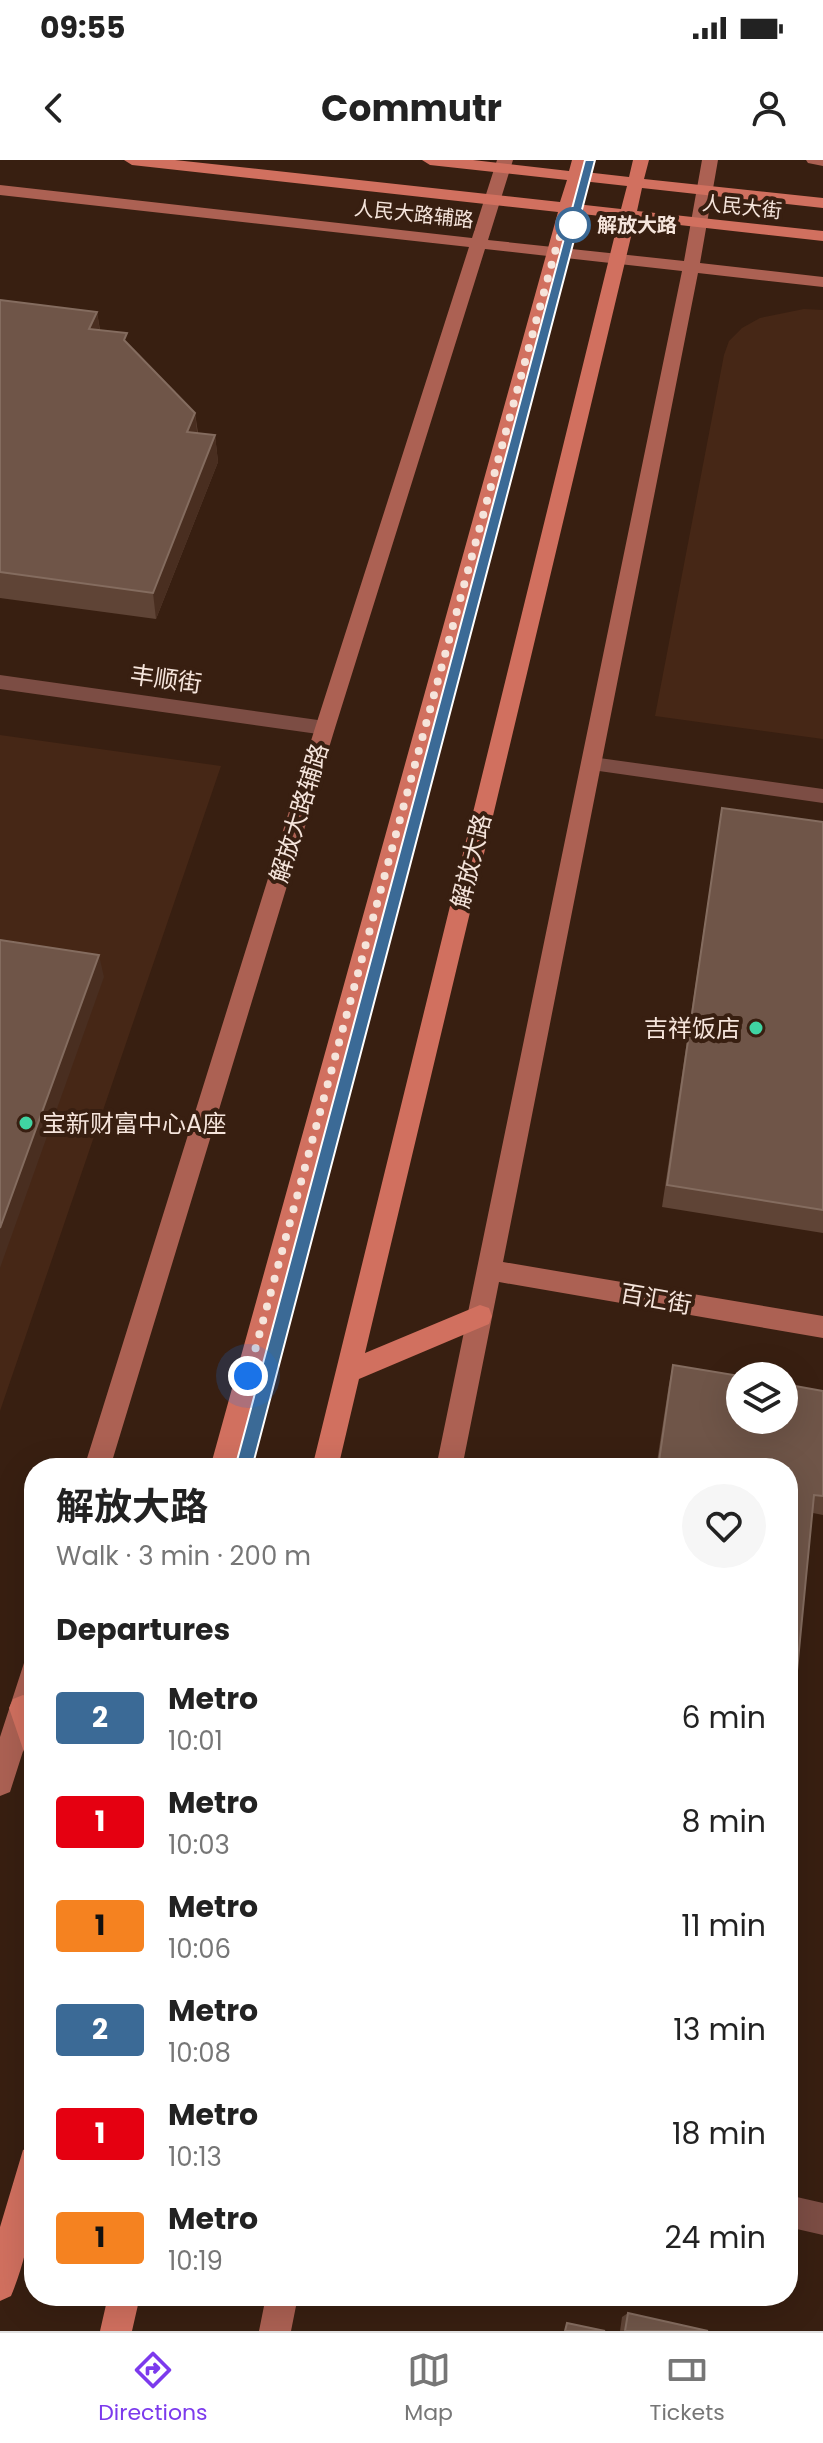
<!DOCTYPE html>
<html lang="en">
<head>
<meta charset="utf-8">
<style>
	:root { --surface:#fff; --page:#f6f6f6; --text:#222; --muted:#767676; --line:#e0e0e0; --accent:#7c3aed }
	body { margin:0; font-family:Poppins,"Noto Sans SC",sans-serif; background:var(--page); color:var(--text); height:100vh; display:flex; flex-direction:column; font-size:30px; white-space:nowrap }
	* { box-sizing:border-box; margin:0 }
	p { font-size:26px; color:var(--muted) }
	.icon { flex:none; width:44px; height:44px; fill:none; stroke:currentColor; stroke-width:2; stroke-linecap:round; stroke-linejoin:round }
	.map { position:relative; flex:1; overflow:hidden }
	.drawer { position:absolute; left:24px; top:1298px; width:774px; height:848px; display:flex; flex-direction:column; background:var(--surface); border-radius:32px; box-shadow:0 8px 32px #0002 }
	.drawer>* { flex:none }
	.badge { padding:0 16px; border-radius:6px; font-size:28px; line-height:52px }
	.fabs { position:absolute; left:726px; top:1202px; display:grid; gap:16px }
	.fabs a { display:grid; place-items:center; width:72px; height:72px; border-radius:50%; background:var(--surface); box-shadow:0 8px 32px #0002; font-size:40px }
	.you { position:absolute; width:40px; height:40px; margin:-20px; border:6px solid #fff; border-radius:50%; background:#1a73e8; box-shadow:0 0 0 12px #1a73e833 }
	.map>.badge { position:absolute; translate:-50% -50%; box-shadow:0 0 0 4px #fff }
	h2 { padding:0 32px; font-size:30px; line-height:72px }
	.round { display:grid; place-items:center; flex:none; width:84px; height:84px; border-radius:42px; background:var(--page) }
	.overview { display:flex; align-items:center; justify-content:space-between; height:136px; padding:0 32px }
	h1 { font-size:38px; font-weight:700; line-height:60px }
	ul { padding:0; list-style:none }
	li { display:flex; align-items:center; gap:24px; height:104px; padding:0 32px }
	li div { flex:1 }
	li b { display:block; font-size:30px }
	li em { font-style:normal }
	li .badge { min-width:88px; font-weight:700; text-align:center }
	.status { display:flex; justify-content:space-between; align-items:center; height:56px; padding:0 40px; background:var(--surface); direction:ltr }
	.status svg { height:22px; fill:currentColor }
	header { display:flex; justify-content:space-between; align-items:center; height:104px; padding:0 32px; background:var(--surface); font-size:36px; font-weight:700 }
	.tab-bar { display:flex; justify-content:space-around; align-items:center; height:112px; border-top:2px solid var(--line); background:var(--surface); font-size:22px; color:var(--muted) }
	.tab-bar a { display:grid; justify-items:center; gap:4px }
	.tab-bar .selected { color:var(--accent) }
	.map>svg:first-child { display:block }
	.built { fill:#462716 }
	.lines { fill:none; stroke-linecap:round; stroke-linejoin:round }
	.lane { fill:#7c4d44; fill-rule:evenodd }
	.street { fill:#7c4d44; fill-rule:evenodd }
	.secondary { fill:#ac6153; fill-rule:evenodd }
	.primary { fill:#d1705f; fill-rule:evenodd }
	.wall { fill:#5f4436 }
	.shaded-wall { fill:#492e20 }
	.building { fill:#6f5548; stroke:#846c5f; stroke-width:2 }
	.line { fill:#3b6a96; stroke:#fff; stroke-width:2 }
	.walk { stroke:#f5e4db; stroke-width:8; stroke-dasharray:0 14.4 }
	.stop-dot { fill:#fff; stroke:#3b6a96; stroke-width:4 }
	.poi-dot { fill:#40d4a2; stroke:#381f11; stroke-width:3 }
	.labels { text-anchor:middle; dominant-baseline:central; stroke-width:8; stroke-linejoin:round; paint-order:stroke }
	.far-street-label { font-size:20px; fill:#f5e4db; stroke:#381f11 }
	.far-stop-label { font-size:20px; font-weight:bold; fill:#f5e4db; stroke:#381f11; text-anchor:start }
	.street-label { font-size:24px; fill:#f5e4db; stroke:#381f11 }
	.poi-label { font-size:24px; fill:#f5e4db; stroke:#381f11; text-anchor:end }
</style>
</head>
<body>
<div class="status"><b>09:55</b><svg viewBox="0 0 49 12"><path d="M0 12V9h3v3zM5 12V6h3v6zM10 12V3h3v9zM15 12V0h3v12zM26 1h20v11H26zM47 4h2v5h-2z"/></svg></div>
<header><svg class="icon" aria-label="back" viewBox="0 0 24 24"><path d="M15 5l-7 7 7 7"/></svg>Commutr<svg class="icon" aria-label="person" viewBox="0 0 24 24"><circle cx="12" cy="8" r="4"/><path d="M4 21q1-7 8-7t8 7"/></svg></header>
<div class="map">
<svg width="823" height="2171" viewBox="0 0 823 2171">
	<rect width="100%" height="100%" fill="#381f11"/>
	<path class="built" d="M804,149L823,150V579L655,556L724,195L729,181L742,168L760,158Z
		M0,575L221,606L0,1251Z"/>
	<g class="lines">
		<path class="lane" d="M788,2035L823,2043V2075L788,2067Z"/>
		<path class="street" d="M0,515L325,561L335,568L325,575L0,529Z
			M592,597L823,629V643L585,609L582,604L585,599Z"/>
		<path class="secondary" d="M497,0H513L488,80L684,101L702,0H718L700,103L823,117V127L698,113L503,1102L823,1156V1178L499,1122L462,1308H436L682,111L485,89L335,568L110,1308H84L315,568L469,87L0,35V25L472,78Z
			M806,0H823V6L808,3Z
			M34,1499V1557L10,1632L0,1636V1577L24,1503Z
			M266,2136H298L291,2171H259Z"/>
		<path class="primary" d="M124,0H175L560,42L567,20L430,5L422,0H473L569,11L572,0H588L585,12L629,17L633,0H649L644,19L823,38V48L642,28L637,51L823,71V81L635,60L365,1193L480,1145L489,1148L492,1156L489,1164L359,1219L338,1308H312L619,58L573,53L236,1308H210L558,52L132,5ZM582,21L627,26L621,49L576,44Z
			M23,1535L34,1541V1596L24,1592L9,1548L13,1539Z
			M34,1985C34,2042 33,2083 11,2136L0,2141V2067L23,1990Z
			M108,2136H140L132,2171H100Z"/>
	</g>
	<path class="wall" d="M0,140L97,152L100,170L128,184L195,253L198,273L215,275L218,302L156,459L0,438Z
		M722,648L823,662V1073L662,1047Z
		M673,1205L823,1231V1355L813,1353L788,1308H656L669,1224Z
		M628,2153L708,2171H620L622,2157Z"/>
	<path class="shaded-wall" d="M97,152L101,179L89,169Z
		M195,253L198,280L187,272Z
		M215,275L218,302L156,459L153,433Z
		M99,795L104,817L0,1108V1068Z"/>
	<path class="building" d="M0,140L97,152L89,169L127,173L124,180L195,253L187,272L215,275L153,433L0,412Z
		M722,648L823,662V1050L667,1025Z
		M0,780L99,795L0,1068Z
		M673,1205L740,1216V1260H784V1224L823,1231V1336L814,1335L788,1604V1308H658Z
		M628,2153L708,2171H625Z
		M567,2163L605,2171H565Z"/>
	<path class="line" d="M585,0H595L252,1308L243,1316L235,1308Z"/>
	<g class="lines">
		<path class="walk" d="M248,1216L555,92L562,70L573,65"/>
	</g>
	<circle class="stop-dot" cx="573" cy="65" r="16"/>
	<g class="poi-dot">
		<circle cx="756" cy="868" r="8"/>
		<circle cx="26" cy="963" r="8"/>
	</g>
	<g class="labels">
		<g class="far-street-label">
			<text transform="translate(742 47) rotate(6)">人民大街</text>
			<text transform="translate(414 54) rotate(6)">人民大路辅路</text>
		</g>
		<g class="far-stop-label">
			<text x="597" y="65">解放大路</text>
		</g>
		<g class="street-label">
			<text transform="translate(166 519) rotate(8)">丰顺街</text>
			<text transform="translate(299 653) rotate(-73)">解放大路辅路</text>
			<text transform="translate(471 701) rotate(-76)">解放大路</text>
			<text transform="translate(656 1139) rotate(10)">百汇街</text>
		</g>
		<g class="poi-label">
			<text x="740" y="868">吉祥饭店</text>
			<text x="42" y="963" text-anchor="start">宝新财富中心A座</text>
		</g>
	</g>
</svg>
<div class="fabs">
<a><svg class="icon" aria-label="layers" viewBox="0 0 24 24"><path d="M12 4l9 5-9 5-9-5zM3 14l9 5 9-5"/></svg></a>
</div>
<div class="you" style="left:248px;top:1216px"></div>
<section class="drawer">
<div class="overview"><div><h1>解放大路</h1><p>Walk · 3 min · 200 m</p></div><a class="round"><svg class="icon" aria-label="heart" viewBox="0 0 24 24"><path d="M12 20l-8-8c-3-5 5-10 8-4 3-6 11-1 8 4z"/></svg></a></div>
<h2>Departures</h2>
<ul>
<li><span class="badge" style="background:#3b6a96;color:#fff">2</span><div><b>Metro</b><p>10:01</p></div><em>6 min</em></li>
<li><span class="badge" style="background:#e50011;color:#fff">1</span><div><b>Metro</b><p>10:03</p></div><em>8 min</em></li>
<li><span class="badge" style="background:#f58220;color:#111">1</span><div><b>Metro</b><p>10:06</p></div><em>11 min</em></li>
<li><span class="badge" style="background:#3b6a96;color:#fff">2</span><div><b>Metro</b><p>10:08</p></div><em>13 min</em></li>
<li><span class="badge" style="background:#e50011;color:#fff">1</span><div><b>Metro</b><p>10:13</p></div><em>18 min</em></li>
<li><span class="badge" style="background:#f58220;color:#111">1</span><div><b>Metro</b><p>10:19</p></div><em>24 min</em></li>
</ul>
</section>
</div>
<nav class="tab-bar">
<a class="selected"><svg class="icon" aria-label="directions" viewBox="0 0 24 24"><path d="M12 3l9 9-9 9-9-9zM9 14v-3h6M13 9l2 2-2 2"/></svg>Directions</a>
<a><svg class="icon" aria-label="map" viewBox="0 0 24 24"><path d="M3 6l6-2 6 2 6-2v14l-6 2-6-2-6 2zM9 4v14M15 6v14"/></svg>Map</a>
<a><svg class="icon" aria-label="tickets" viewBox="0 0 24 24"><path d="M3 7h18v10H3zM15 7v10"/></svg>Tickets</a>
</nav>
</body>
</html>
